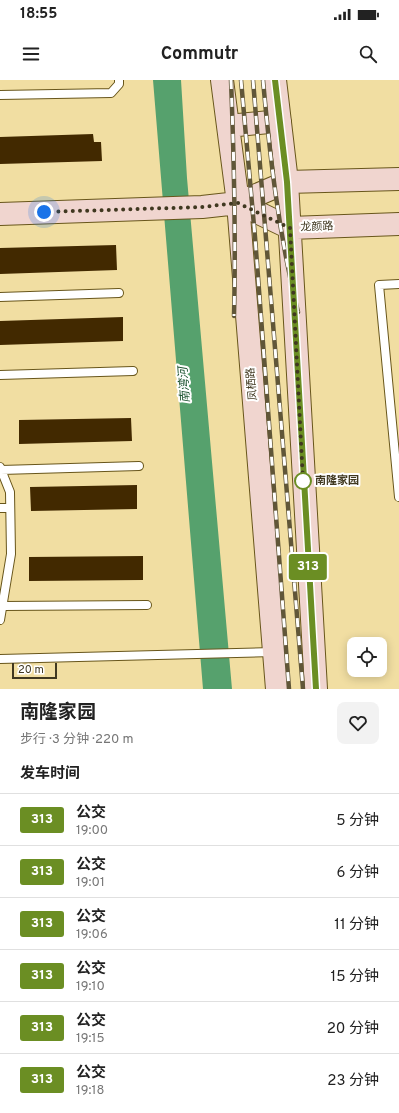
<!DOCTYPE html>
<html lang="zh">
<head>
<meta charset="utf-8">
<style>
	:root { --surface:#fff; --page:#f2f2f2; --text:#222; --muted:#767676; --line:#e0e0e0 }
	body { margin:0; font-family:Overpass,"Noto Sans SC",sans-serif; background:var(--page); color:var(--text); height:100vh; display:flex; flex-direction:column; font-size:15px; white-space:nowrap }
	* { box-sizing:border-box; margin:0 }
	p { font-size:13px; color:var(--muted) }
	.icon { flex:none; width:22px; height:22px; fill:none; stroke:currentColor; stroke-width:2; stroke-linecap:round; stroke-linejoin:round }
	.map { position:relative; height:609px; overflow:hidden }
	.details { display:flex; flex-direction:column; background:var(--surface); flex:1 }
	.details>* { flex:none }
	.badge { padding:0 8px; border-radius:3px; font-size:14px; line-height:26px }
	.tools { position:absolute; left:347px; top:557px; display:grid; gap:8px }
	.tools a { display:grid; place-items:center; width:40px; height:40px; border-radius:8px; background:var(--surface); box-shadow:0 2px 10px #0003; font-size:20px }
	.scale { position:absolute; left:12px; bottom:10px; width:45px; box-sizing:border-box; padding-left:4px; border:2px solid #403820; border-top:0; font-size:11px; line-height:14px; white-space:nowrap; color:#403820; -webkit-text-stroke:3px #fff; paint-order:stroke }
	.you { position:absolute; width:20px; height:20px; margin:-10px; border:3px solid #fff; border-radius:50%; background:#1a73e8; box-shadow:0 0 0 6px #1a73e833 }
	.map>.badge { position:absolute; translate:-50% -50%; box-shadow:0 0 0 2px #fff }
	h2 { padding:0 20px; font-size:15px; line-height:36px }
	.round { display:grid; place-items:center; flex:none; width:42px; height:42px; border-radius:8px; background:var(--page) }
	.overview { display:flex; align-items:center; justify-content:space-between; height:68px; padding:0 20px }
	h1 { font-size:19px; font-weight:700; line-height:30px }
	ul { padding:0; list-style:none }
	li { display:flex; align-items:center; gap:12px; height:52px; padding:0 20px; border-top:1px solid var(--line) }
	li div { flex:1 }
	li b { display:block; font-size:15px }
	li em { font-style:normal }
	li .badge { min-width:44px; font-weight:700; text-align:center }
	.status { display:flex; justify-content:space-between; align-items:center; height:28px; padding:0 20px; background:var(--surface); direction:ltr }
	.status svg { height:11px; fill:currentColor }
	header { display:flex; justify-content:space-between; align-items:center; height:52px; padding:0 20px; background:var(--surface); font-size:18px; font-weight:700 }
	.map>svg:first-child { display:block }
	.water { fill:#56a16d }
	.building { fill:#422900 }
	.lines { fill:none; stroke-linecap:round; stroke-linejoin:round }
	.lane-casing { stroke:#68561b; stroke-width:10 }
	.secondary-casing { stroke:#68561b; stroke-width:24 }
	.lane { stroke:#fff; stroke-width:8 }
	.secondary { stroke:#f0d5cf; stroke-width:22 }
	.rail-casing { stroke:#605638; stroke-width:4.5 }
	.rail { stroke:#fff; stroke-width:3; stroke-dasharray:9; stroke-linecap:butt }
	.line-casing { stroke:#fff; stroke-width:9 }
	.line { stroke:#6b8e23; stroke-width:6 }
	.walk { stroke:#403820; stroke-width:4; stroke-dasharray:0 7.2 }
	.stop-dot { fill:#fff; stroke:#6b8e23; stroke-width:2 }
	.labels { text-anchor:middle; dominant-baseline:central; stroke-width:4; stroke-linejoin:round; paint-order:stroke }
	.street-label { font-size:11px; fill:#403820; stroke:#fff }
	.stop-label { font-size:11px; font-weight:bold; fill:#403820; stroke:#fff; text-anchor:start }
	.water-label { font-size:12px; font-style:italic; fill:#19502d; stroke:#fff }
</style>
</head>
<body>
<div class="status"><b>18:55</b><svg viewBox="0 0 49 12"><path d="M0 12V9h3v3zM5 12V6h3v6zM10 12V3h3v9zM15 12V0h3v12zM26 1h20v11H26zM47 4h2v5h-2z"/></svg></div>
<header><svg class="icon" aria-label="menu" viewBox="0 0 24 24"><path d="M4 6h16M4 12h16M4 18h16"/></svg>Commutr<svg class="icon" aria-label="search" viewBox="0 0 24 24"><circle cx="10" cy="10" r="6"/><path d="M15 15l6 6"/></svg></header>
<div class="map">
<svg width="399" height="609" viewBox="0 0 399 609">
	<rect width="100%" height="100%" fill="#f1dea2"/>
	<path class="water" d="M153,0H181L187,98L232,609H203Z"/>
	<path class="building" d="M93,54L94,62H101L102,81L0,84V57Z
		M116,165L117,190L0,194V168Z
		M123,237V261L0,265V241Z
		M131,338L132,361L19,364V340Z
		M137,405V429L31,431L30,407Z
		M143,476V500L29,501V477Z"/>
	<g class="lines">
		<defs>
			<path id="lane" d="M0,15L111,13L119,4V0
				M399,204L379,205L399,417
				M0,217L119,213
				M0,295L133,291
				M0,387L10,412L11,474L0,540
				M1,390L139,386
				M0,428H10
				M3,526L147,525
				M0,579L273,572"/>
			<path id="secondary" d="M222,0L238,123L277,609
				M275,0L287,102L316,609
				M228,46L280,41
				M238,123L290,148L399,144
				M0,134L202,127L238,123L287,102L399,99"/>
		</defs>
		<use href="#lane" class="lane-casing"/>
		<use href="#secondary" class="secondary-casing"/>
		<use href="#lane" class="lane"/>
		<use href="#secondary" class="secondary"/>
		<defs>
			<path id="rail" d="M231,0C234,78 236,157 234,236
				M241,0L255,157L289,609
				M253,0L303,609
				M263,0C270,78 279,156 298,232"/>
		</defs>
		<use href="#rail" class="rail-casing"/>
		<use href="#rail" class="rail"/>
	</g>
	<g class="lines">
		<defs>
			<path id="line" d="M275,0L287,102L316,609"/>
		</defs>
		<use href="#line" class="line-casing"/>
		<use href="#line" class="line"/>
		<path class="walk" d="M44,132L202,127L238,123L290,148L303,401"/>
	</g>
	<circle class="stop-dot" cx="303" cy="401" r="8"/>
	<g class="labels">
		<g class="street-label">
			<text transform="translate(317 147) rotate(-2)">龙颜路</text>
			<text transform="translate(252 304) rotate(-95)">凤栖路</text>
		</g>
		<g class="stop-label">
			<text x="315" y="401">南隆家园</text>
		</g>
		<g class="water-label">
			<text transform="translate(185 305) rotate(-94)">南湾河</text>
		</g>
	</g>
</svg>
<div class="tools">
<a><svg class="icon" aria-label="locate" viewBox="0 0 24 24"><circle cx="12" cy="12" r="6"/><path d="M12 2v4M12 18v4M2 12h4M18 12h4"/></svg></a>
</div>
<div class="scale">20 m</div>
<div class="you" style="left:44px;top:132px"></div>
<b class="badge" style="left:308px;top:487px;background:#6b8e23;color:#fff">313</b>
</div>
<section class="details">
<div class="overview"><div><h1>南隆家园</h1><p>步行 · 3 分钟 · 220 m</p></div><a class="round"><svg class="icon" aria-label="heart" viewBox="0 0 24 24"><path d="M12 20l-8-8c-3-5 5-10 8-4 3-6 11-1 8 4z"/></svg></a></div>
<h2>发车时间</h2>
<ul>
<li><span class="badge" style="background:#6b8e23;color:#fff">313</span><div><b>公交</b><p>19:00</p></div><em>5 分钟</em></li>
<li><span class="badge" style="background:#6b8e23;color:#fff">313</span><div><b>公交</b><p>19:01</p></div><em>6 分钟</em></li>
<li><span class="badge" style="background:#6b8e23;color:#fff">313</span><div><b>公交</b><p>19:06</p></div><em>11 分钟</em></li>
<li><span class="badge" style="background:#6b8e23;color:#fff">313</span><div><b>公交</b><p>19:10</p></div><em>15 分钟</em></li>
<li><span class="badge" style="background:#6b8e23;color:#fff">313</span><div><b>公交</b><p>19:15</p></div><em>20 分钟</em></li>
<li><span class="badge" style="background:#6b8e23;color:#fff">313</span><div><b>公交</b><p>19:18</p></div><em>23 分钟</em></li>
</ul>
</section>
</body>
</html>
